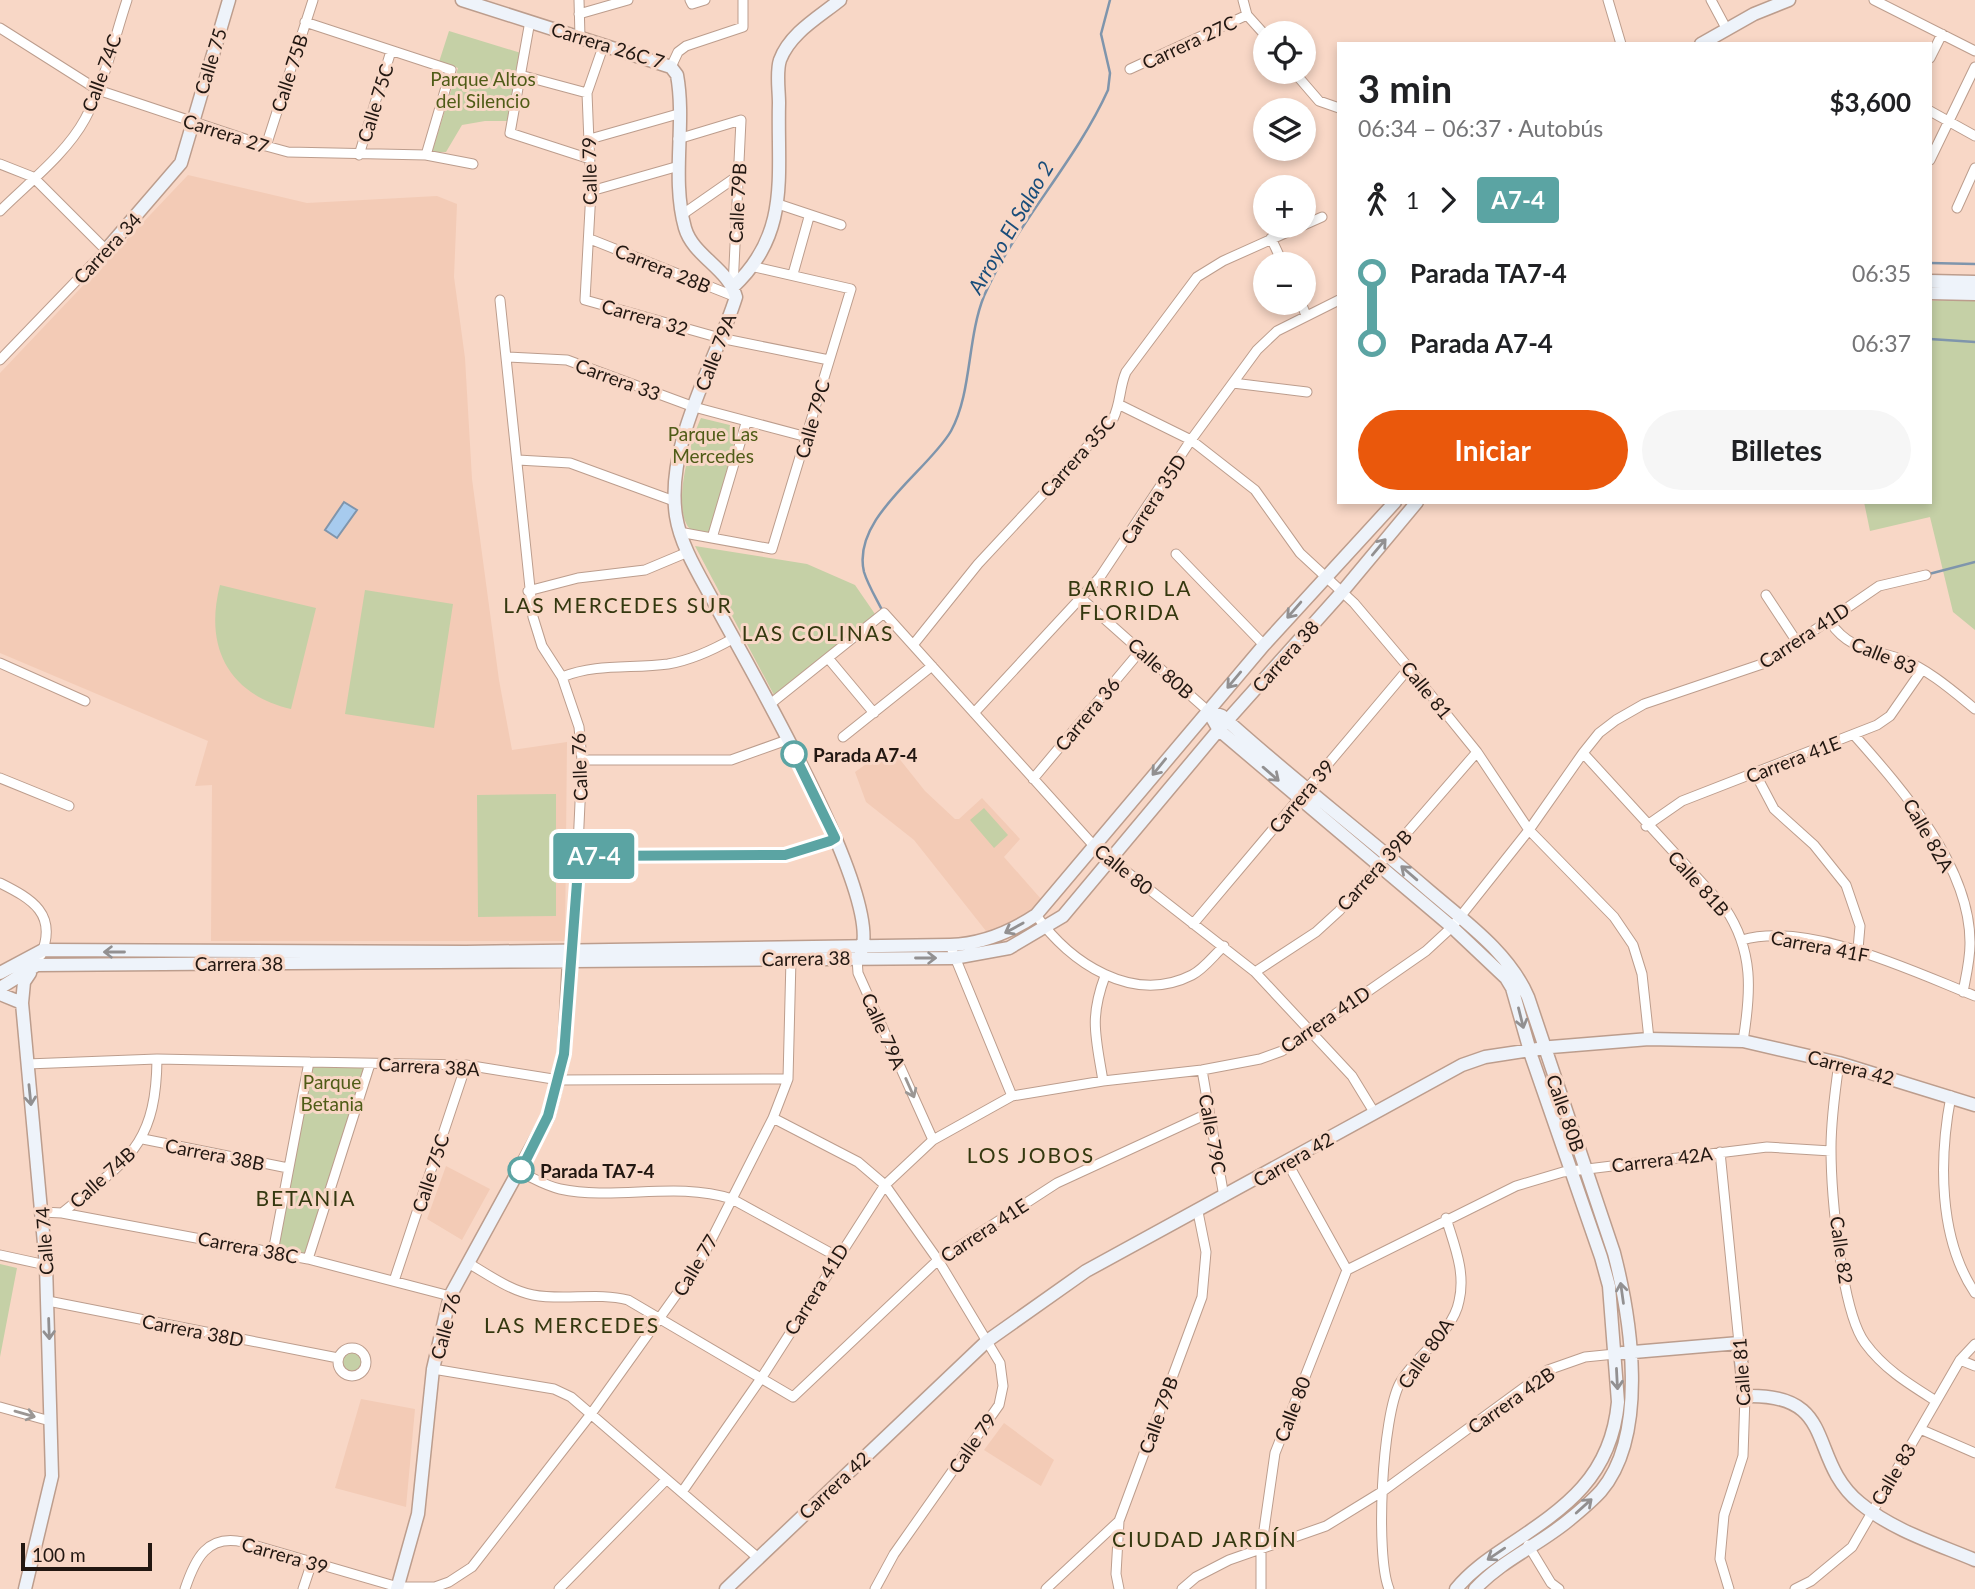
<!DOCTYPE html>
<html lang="es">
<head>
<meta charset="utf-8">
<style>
	:root { --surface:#fff; --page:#f6f6f6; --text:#202124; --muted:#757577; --accent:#ea580c }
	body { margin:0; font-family:Lato,sans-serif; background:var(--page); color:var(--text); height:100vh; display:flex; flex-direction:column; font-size:26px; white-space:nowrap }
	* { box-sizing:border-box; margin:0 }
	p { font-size:23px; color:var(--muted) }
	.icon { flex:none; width:38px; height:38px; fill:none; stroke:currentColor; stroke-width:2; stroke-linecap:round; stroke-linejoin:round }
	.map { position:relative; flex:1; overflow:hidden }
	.sheet { position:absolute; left:1337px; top:42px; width:595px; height:462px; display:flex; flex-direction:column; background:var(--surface); border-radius:0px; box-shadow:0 4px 10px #0003 }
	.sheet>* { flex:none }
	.badge { padding:0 14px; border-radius:5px; font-size:24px; line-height:46px }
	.tools { position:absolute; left:1253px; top:21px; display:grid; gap:14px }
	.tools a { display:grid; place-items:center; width:63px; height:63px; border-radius:50%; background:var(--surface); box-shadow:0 4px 10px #0003; font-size:35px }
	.scale { position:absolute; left:21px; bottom:18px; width:131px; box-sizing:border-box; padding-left:7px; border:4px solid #221711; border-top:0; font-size:19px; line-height:24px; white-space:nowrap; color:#221711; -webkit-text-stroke:5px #f8d7c6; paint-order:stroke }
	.map>.badge { position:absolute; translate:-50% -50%; box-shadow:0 0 0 4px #fff }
	.legs { display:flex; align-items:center; gap:10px; height:77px; padding:0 21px; font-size:23px }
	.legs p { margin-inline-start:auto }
	.summary { display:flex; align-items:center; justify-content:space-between; height:119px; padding:0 21px }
	h1 { font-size:38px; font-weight:700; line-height:52px }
	.action { display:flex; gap:14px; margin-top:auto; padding:14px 21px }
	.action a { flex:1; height:80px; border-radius:42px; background:var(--accent); color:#fff; font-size:28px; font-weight:700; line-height:80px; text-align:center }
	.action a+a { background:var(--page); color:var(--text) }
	ul { padding:0 21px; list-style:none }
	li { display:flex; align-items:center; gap:24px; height:70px; font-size:26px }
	li i { display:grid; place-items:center; width:10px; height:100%; margin:0 9px; background:currentColor }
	li i::after { content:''; width:18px; height:18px; margin:-9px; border:5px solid; border-radius:50%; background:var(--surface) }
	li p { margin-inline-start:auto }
	li:first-child i { background:linear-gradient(#0000 50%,currentColor 0) }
	li:last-child i { background:linear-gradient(currentColor 50%,#0000 0) }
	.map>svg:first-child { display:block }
	.built { fill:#f3cbb6 }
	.green { fill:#c5d0a6 }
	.water { fill:#a7cbee; stroke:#7f95ac; stroke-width:2 }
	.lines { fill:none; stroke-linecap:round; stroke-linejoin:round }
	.stream { stroke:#7f95ac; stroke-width:2.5 }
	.street-casing { stroke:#bc9d8d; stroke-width:11 }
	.secondary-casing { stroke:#bc9d8d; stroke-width:15 }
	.street { stroke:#fff; stroke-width:9 }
	.secondary { stroke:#eef3fa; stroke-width:12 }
	.oneway { stroke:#929091 }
	.oneway2 { stroke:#9c9794 }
	.line-1-casing { stroke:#fff; stroke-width:16 }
	.line-1 { stroke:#5ba4a3; stroke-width:10 }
	.stop-1-dot { fill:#fff; stroke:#5ba4a3; stroke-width:3.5 }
	.labels { text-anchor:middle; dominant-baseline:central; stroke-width:6; stroke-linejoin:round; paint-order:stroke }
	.street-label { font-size:19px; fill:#221711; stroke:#f8d7c6 }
	.park-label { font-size:19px; fill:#4f5c17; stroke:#f8d7c6 }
	.stop-label { font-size:19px; font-weight:bold; fill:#221711; stroke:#f8d7c6; text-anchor:start }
	.water-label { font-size:21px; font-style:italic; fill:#194d7a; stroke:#f8d7c6 }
	.neighbourhood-label { font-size:21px; letter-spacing:2px; fill:#34380f; stroke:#f8d7c6 }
</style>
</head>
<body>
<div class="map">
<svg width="1975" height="1589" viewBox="0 0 1975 1589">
	<rect width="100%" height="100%" fill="#f8d7c6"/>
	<path class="built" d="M188,175L307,203L437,196L457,204L454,277L465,358L472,479L499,680L512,750L567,742L565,941H211L212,785L195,786L208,741L0,653V373Z
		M890,747L925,791L955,819H959L982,798L1020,839L1004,857L1041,899L1027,915L995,930L986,931L914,840L866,802L855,772Z
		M446,1166L490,1189L462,1240L427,1219Z
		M361,1399L415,1409L406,1507L335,1488Z
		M1004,1423L1054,1460L1041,1486L984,1450Z"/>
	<path class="green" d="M449,31L521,53L510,121H485L462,125L446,152H432L458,68L439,62Z
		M1968,299L1975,301V630L1953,612L1930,517L1870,531L1864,502H1930V301Z
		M701,418L738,427L711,534C706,533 698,533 694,532C668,518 691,438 701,418Z
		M695,546L807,564L855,585L875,614L774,695Z
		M220,585L316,608L291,709C228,694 204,647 220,585Z
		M365,590L453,604L434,728L345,714Z
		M556,794V916L478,917L477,795Z
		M984,808L1008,835L994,848L970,820Z
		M309,1062L370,1064L308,1259L273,1252Z
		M0,1264L17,1268L0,1357Z
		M342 1362a11 11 0 1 1 22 0a11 11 0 1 1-22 0Z"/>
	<path class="water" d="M344,502L357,510L337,538L325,530Z"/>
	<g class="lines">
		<path class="stream" d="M1930,263L1975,264
			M1930,339L1975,342
			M1929,574L1975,562
			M882,610C876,598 868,585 864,572C851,518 928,471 951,431C972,393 967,338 984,296C1016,223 1075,163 1108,90L1110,73L1101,34L1110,0"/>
		<defs>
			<path id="street" d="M579,0L580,37
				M690,0L692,4L705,0
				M1243,0L1247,15L1265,35
				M1608,0L1621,44
				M1711,0L1726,28
				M1874,0L1975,51
				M579,14L628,0
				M530,21L510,133L590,159
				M305,22L451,70L426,155
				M0,28L98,90L266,146L288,152L426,155L473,164
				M604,44L587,93L591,191L585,300L720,338L829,360
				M1930,58L1942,34
				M671,67L678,52L686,46L743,27V0
				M1130,69L1247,15
				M1294,72L1319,101L1339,108
				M520,75L587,93
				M1930,111L1975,136
				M590,139L678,114
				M678,139L741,120L733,287
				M266,146L313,0
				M359,155L391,51
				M1930,160L1975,67
				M0,164L33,177L106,250L0,360
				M591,191L679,166
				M778,204L841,225
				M1957,208L1975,168
				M0,211C28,183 66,154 85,119C105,82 114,39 127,0
				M683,214L739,175
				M1304,225L1322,217
				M1271,238L1283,264
				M590,239L736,297
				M793,274L809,217
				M500,300L533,617L542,646L562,677L579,727L582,760L573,954
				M1301,303L1306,315
				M507,357L567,360L694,407L807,437
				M1233,383L1307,392
				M1120,405L1191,440L1255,490L1300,553L1354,603L1409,668L1477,752L1529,830L1614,917L1633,945L1642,974L1649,1039
				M518,460L570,463L674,501
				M679,532L772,549L851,289L755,267
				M712,538L746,423
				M1176,554L1264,645
				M528,591L578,578L645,570L688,552
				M1766,595L1797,642
				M1081,598L1208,711
				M1830,622C1849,650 1872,649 1901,659C1928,669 1953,691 1975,709
				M913,645L978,564L1113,419C1121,403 1119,388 1126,372L1197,277L1223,261L1301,226
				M828,658L874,713
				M0,663L85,701
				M562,677C597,663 632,669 668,664C692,660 713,650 734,638
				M769,705L884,613L1095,847L1255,972L1352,1076L1374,1112
				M974,713L1100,577L1191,440L1257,350L1277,331L1339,300
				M1855,736C1902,789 1971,867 1970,944C1970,960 1966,976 1963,992
				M843,737L932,666
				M1583,753L1725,908C1754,951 1751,992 1743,1041
				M582,760H731L787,740
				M1755,773L1774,809L1814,845L1846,885L1860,926L1858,949
				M0,778L69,806
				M1033,779L1141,650
				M1646,826L1682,801L1877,725L1890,716L1922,670
				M579,856L785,855L835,838
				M0,883C32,899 58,914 41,955
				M1036,915C1070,963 1133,1005 1192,975C1204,969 1214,955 1224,946
				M1193,924L1409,668
				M1742,940C1809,921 1912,971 1975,996
				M950,945L1012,1096
				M857,958L858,973L933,1140
				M1255,972L1316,932L1339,911L1477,752
				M1839,1063C1835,1091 1831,1119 1831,1148C1831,1191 1841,1311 1865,1343C1884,1369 1909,1384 1936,1401
				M27,1064L157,1059L309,1062L466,1065L559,1080L788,1079
				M1202,1070L1224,1197
				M1103,1081C1096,1037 1089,1019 1105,976
				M1951,1096C1939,1158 1938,1238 1975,1293
				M773,1118L858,1162L885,1185L938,1260L1000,1363L1003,1386L999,1405L894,1554L875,1589
				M143,1139L288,1168
				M1720,1152L1739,1343
				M1287,1162L1347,1270
				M520,1172C533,1178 546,1186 560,1189C617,1201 675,1181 732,1199L836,1256
				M42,1212L62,1213L308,1259L450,1296
				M62,1213C126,1160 156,1148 157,1059
				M273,1252L309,1062
				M0,1255L46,1265
				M308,1259L370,1064
				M468,1263C489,1275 509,1290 533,1295C564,1301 597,1292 628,1300L793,1397L938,1260L1057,1183L1209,1113
				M1347,1270L1516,1186L1563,1172L1767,1147L1831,1151
				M394,1281L466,1065
				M48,1301L338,1358
				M338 1362a14 14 0 1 1 28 0a14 14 0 1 1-28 0Z
				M1960,1360L1975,1366
				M433,1369L554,1389L571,1397L757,1557
				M0,1407L50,1421
				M1920,1429L1975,1453
				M682,1492L762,1377L885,1185L933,1140L1012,1096L1103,1081L1202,1070L1260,1059L1282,1051L1426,951L1452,927L1529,830L1583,753L1599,733L1616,720L1644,704L1768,662L1879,586L1926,575
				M1119,1521L1116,1574L1119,1589
				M1528,1545L1551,1583L1559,1589
				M185,1589C195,1559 207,1534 243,1542L398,1587H435L449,1582L472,1567L591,1414L701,1260L773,1118L788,1079L791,959
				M303,1589L312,1562
				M559,1589L666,1480
				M1046,1589L1119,1521L1202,1297L1206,1252L1198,1212
				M1182,1589L1196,1577L1229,1560L1326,1526L1383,1491L1548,1370L1585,1357L1615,1354
				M1261,1589V1551L1275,1453L1347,1270
				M1389,1589C1375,1555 1382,1416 1400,1383C1415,1356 1453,1333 1459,1301C1466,1272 1454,1245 1446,1218
				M1729,1589L1720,1559L1724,1515L1743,1456L1745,1396
				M1795,1589L1811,1581L1852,1547L1960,1360L1975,1344"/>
			<path id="secondary" d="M462,0L671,67L677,75C686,124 671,178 685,228C693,256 729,269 736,297C715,364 665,444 676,516C681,548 702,579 717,608C748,666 884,897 861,952
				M1701,44L1754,14L1789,0
				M106,250L181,163L229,0
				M1930,281L1975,282
				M733,287C791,233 777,175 779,103C779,90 776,72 780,60C790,33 819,17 840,0
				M1930,293L1975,294
				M1208,711L1222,716C1288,776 1359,830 1427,889C1463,920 1509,952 1528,997L1614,1253C1631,1319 1649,1434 1601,1491C1592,1501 1580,1511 1569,1520C1539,1545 1502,1560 1475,1589
				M1208,711L1219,730L1452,927L1506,978L1512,988L1532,1058L1601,1257L1609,1286L1618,1402C1611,1479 1563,1509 1505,1548C1487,1560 1470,1572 1456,1589
				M0,973L43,950L466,952L950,945C982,944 1009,933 1036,915L1264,645L1395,502
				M0,988L37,965L954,958L1009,948L1063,916L1216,733L1342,592L1417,502
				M0,994L22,1003
				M1622,1353L1739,1343L1745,1396C1840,1393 1806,1459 1860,1503C1892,1530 1937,1544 1975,1560
				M25,1589L52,1476L46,1265L22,1003L24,982L30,973
				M397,1589L418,1514L433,1369L450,1296L548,1117L564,1054L569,962
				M726,1589L987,1341L1086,1271L1462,1065L1485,1057L1551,1047L1649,1039L1743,1041L1839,1063L1975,1105"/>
		</defs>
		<use href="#street" class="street-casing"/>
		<use href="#secondary" class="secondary-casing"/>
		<use href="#street" class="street"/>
		<use href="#secondary" class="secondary"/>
	</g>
	<defs><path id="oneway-shaft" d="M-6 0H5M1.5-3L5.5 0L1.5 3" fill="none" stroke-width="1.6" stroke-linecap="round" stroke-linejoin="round" transform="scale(1.75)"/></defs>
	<g class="oneway">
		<use href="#oneway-shaft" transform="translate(1379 547) rotate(-50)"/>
		<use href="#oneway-shaft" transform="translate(1294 610) rotate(131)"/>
		<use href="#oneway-shaft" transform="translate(1234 680) rotate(130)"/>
		<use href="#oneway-shaft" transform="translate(1159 767) rotate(129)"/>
		<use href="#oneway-shaft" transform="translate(1271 774) rotate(41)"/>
		<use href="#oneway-shaft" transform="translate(1409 873) rotate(-139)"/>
		<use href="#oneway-shaft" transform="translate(1014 928) rotate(151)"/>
		<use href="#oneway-shaft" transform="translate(114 952) rotate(180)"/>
		<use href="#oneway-shaft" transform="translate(926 958)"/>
		<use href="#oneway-shaft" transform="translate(1521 1018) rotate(76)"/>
		<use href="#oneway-shaft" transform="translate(30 1095) rotate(84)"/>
		<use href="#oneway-shaft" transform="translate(1622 1293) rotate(-98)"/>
		<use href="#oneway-shaft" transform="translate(49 1329) rotate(88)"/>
		<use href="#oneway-shaft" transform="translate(1617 1379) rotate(87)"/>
		<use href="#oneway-shaft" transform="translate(1584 1506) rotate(-42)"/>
		<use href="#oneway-shaft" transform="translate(1496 1554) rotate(146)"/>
	</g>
	<g class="oneway2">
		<use href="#oneway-shaft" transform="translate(910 1088) rotate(66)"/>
		<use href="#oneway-shaft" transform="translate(25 1414) rotate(16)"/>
	</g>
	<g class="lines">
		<defs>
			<path id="line-1" d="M521,1170L548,1116L564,1054L579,856L785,855L830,841L835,838L794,754"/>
		</defs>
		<use href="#line-1" class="line-1-casing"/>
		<use href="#line-1" class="line-1"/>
	</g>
	<g class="stop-1-dot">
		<circle cx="794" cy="754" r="12"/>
		<circle cx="521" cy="1170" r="12"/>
	</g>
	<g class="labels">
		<g class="street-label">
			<text transform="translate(1189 42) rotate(-25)">Carrera 27C</text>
			<text transform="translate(608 45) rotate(17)">Carrera 26C 7</text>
			<text transform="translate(210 61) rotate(-73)">Calle 75</text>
			<text transform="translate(101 73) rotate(-70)">Calle 74C</text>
			<text transform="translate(289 73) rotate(-72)">Calle 75B</text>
			<text transform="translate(375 103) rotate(-73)">Calle 75C</text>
			<text transform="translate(226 133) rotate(18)">Carrera 27</text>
			<text transform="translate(589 171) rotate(-91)">Calle 79</text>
			<text transform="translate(737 203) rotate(-87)">Calle 79B</text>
			<text transform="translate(107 248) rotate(-47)">Carrera 34</text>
			<text transform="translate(663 268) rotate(22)">Carrera 28B</text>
			<text transform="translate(645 317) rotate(16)">Carrera 32</text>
			<text transform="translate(715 352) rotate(-69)">Calle 79A</text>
			<text transform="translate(618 379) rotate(20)">Carrera 33</text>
			<text transform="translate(812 419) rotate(-74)">Calle 79C</text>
			<text transform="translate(1077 456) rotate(-48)">Carrera 35C</text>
			<text transform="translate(1153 499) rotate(-57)">Carrera 35D</text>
			<text transform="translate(1804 635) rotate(-33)">Carrera 41D</text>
			<text transform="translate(1884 655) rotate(22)">Calle 83</text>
			<text transform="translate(1285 656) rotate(-48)">Carrera 38</text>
			<text transform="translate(1161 668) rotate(42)">Calle 80B</text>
			<text transform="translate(1427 690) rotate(51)">Calle 81</text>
			<text transform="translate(1087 714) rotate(-50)">Carrera 36</text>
			<text transform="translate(1793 759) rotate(-21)">Carrera 41E</text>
			<text transform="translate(579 767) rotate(-92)">Calle 76</text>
			<text transform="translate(1301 796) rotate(-50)">Carrera 39</text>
			<text transform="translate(1929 835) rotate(60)">Calle 82A</text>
			<text transform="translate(1124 869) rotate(39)">Calle 80</text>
			<text transform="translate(1374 870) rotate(-48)">Carrera 39B</text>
			<text transform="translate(1699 883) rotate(48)">Calle 81B</text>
			<text transform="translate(1820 946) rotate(11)">Carrera 41F</text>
			<text transform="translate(806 958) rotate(-1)">Carrera 38</text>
			<text x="239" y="963">Carrera 38</text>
			<text transform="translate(1325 1019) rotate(-34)">Carrera 41D</text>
			<text transform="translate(884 1031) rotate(66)">Calle 79A</text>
			<text transform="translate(429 1066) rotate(3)">Carrera 38A</text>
			<text transform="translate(1851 1067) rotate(15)">Carrera 42</text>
			<text transform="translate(1566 1113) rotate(71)">Calle 80B</text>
			<text transform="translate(1213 1134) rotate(80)">Calle 79C</text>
			<text transform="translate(215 1154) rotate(11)">Carrera 38B</text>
			<text transform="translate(1293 1159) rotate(-30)">Carrera 42</text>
			<text transform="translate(1662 1159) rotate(-7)">Carrera 42A</text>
			<text transform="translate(430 1173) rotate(-72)">Calle 75C</text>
			<text transform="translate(102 1177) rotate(-42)">Calle 74B</text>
			<text transform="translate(984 1230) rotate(-33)">Carrera 41E</text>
			<text transform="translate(44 1241) rotate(-94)">Calle 74</text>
			<text transform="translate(248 1247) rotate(11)">Carrera 38C</text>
			<text transform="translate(1842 1250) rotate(82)">Calle 82</text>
			<text transform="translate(695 1265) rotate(-59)">Calle 77</text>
			<text transform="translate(816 1289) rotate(-58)">Carrera 41D</text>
			<text transform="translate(445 1326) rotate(-75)">Calle 76</text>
			<text transform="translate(193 1330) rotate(11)">Carrera 38D</text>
			<text transform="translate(1425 1353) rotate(-55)">Calle 80A</text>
			<text transform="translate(1741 1372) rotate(-94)">Calle 81</text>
			<text transform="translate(1511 1400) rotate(-35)">Carrera 42B</text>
			<text transform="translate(1292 1409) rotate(-69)">Calle 80</text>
			<text transform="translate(1158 1415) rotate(-70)">Calle 79B</text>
			<text transform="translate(972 1443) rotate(-55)">Calle 79</text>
			<text transform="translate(1893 1474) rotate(-59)">Calle 83</text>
			<text transform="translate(834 1485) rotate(-43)">Carrera 42</text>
			<text transform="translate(285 1555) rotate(16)">Carrera 39</text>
		</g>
		<g class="park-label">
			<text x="483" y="78">Parque Altos<tspan x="483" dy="22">del Silencio</tspan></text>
			<text x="713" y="433">Parque Las<tspan x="713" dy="22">Mercedes</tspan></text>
			<text x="332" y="1081">Parque<tspan x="332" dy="22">Betania</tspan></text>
		</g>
		<g class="stop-label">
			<text x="813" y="754">Parada A7-4</text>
			<text x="540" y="1170">Parada TA7-4</text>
		</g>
		<g class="water-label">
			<text transform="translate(1010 227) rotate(-60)">Arroyo El Salao 2</text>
		</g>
		<g class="neighbourhood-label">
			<text x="1130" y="587">BARRIO LA<tspan x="1130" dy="24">FLORIDA</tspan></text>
			<text x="618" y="604">LAS MERCEDES SUR</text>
			<text x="818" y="632">LAS COLINAS</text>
			<text x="1031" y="1154">LOS JOBOS</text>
			<text x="306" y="1197">BETANIA</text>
			<text x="572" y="1324">LAS MERCEDES</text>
			<text x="1205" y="1538">CIUDAD JARDÍN</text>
		</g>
	</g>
</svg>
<div class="tools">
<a><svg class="icon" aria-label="locate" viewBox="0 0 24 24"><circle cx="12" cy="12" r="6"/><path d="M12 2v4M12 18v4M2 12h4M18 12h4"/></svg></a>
<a><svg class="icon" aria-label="layers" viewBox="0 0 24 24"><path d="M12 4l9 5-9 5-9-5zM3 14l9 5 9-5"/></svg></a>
<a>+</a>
<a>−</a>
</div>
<div class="scale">100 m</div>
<b class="badge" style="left:594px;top:856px;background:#5ba4a3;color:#fff">A7-4</b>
<section class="sheet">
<div class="summary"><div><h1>3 min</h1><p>06:34 – 06:37 · Autobús</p></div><b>$3,600</b></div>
<div class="legs"><svg class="icon" aria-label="walk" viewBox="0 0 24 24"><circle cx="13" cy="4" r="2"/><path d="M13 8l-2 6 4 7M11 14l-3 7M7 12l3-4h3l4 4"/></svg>1<svg class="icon" aria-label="forward" viewBox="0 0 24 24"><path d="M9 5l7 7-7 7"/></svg><b class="badge" style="background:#5ba4a3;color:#fff">A7-4</b></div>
<ul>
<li><i style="color:#5ba4a3"></i><b>Parada TA7-4</b><p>06:35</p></li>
<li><i style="color:#5ba4a3"></i><b>Parada A7-4</b><p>06:37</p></li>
</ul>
<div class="action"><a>Iniciar</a><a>Billetes</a></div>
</section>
</div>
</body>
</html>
